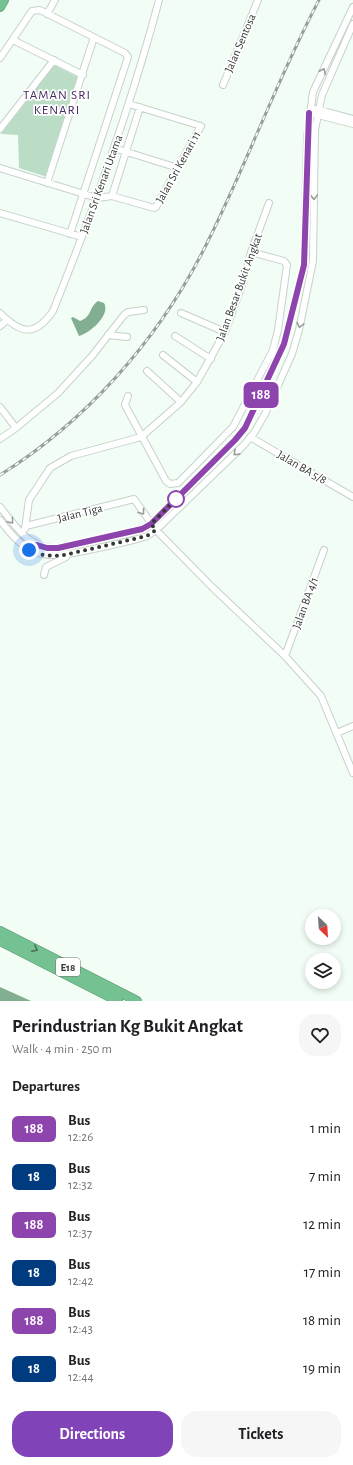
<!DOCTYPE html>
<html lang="en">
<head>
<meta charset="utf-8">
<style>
	:root { --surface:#fff; --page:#f6f6f6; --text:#202124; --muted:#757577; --accent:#8143b8 }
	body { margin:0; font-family:"Alegreya Sans",sans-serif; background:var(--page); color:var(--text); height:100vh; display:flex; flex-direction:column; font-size:15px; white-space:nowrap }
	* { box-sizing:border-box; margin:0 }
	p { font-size:13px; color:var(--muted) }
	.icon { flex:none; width:22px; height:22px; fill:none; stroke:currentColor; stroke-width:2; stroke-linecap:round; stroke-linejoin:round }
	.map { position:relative; height:1001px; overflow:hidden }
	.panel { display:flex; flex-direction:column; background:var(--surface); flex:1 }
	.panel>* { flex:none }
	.badge { padding:0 8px; border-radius:6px; font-size:14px; line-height:26px }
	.needle { width:26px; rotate:155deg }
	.controls { position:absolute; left:305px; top:909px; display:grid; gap:8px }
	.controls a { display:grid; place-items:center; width:36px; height:36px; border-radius:50%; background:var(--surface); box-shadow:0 2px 6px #0003; font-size:20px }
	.you { position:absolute; width:20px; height:20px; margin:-10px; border:3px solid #fff; border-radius:50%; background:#1a73e8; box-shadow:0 0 0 6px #1a73e833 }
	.map>.badge { position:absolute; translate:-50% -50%; box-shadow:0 0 0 2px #fff }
	h2 { padding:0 12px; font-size:15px; line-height:36px }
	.round { display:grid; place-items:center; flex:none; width:42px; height:42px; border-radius:16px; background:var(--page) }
	.summary { display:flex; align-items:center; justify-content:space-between; height:68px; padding:0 12px }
	h1 { font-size:19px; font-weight:700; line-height:30px }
	.action { display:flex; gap:8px; margin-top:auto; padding:8px 12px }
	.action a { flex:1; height:46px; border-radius:16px; background:var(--accent); color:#fff; font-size:16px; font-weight:700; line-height:46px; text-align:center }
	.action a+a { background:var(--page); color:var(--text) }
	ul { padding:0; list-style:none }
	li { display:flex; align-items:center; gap:12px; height:48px; padding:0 12px }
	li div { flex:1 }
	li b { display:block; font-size:15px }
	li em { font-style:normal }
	li .badge { min-width:44px; font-weight:700; text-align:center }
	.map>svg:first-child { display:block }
	.green { fill:#bbddc5 }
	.water { fill:#82ae91 }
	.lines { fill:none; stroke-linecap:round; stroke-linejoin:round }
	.minor-casing { stroke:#c6d2ca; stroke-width:8 }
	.highway-casing { stroke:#5e9171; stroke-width:10 }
	.minor { stroke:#fff; stroke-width:6 }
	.highway { stroke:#74c191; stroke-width:9 }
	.rail-casing { stroke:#969f99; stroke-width:3 }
	.rail { stroke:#fff; stroke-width:1.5; stroke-dasharray:4.5; stroke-linecap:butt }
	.oneway { stroke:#9a9c9a }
	.oneway2 { stroke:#4e6f5a }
	.line-casing { stroke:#fff; stroke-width:9 }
	.line { stroke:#8e44ad; stroke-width:6 }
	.walk { stroke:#343936; stroke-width:4; stroke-dasharray:0 7.2 }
	.stop-dot { fill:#fff; stroke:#8e44ad; stroke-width:2 }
	.labels { text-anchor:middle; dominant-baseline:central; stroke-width:3.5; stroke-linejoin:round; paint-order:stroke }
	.shield { fill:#fff; stroke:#717472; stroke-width:1 }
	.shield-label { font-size:11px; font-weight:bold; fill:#343936 }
	.street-label { font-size:12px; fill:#343936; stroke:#fff }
	.neighbourhood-label { font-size:13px; letter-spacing:1px; fill:#462962; stroke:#fff }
</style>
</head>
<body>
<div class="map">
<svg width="353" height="1001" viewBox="0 0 353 1001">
	<rect width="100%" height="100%" fill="#f2fef5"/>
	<path class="green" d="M54,65L80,78L47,177L19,168L18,135L1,134Z"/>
	<path class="water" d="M98,301L104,303C111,315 90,333 79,336L71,318L73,317L80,321C93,316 88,308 98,301Z
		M0,987L31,1001H0Z"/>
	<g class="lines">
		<defs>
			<path id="minor" d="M47,14L55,0
				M13,40L83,75
				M0,58L32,11L40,10L125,53L128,57L70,234
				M223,85L258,0
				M316,109L353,119
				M314,114L353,124
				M0,129L54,60
				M114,148L178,168
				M0,168L97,198L112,196L154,208L156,207L201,126L129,104
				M47,183L94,37
				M112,196L140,107
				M0,213L82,237
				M0,313C21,334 35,337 53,311C94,209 131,106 159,0
				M181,313L225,332
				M0,326L7,320
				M108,335L127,337
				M175,336L211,359
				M163,355L197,382
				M147,371L181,402
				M128,396L125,405L166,481L170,484L178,483L233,427L273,350L278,330L287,265L284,261L251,252
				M0,407L16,428
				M250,437L353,497
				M0,439L16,428L58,393L92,356L124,315L128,312L144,310
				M0,507C17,528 29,549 58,548L133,532L151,524L235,440L245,428L284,344L304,265L307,137L313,92L353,7
				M0,520C30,561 48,559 93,549C111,545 130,542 147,536L156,530L243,446L254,433L265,414L292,354L299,330L313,261L315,130L322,95L353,24
				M26,526L134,499L156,530L212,587L285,656L321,696L353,773
				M25,529L29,500L50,468L71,456L141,437L181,402L197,382L225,332L242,285L251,252L269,203
				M44,575L46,567L66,557
				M285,656L324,550
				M337,733L353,726"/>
			<path id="highway" d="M0,7L4,0
				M0,931L137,1001
				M0,941L118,1001"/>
		</defs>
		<use href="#minor" class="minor-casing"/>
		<use href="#highway" class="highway-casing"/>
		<use href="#minor" class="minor"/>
		<use href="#highway" class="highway"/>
		<defs>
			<path id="rail" d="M0,475C85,422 155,343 201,255C244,172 275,83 319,0"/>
		</defs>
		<use href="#rail" class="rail-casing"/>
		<use href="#rail" class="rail"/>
	</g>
	<defs><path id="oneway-chevron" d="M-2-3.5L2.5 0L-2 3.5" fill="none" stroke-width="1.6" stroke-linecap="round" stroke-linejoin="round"/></defs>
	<g class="oneway">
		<use href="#oneway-chevron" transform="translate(323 71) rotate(-64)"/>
		<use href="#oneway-chevron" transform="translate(314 197) rotate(88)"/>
		<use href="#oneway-chevron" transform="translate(300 325) rotate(104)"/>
		<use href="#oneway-chevron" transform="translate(236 453) rotate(136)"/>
		<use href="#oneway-chevron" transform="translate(142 512) rotate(54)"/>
		<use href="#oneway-chevron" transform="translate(11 521) rotate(50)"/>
	</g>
	<use class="oneway2" href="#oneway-chevron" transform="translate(35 949) rotate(27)"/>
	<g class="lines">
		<defs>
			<path id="line" d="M37,545L47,548H58L142,529L151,524L235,440L245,428L284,344L304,265L309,113"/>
		</defs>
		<use href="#line" class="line-casing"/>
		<use href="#line" class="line"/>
		<path class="walk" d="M29,550L43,555L60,556L147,536L156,530L151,524L176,499"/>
	</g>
	<circle class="stop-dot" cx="176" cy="499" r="8"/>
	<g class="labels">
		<rect class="shield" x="56" y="958" width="24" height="18" rx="3"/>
		<g class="shield-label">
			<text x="68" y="967">E18</text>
		</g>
		<g class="street-label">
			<text transform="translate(240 43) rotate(-67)">Jalan Sentosa</text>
			<text transform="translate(178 167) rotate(-61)">Jalan Sri Kenari 11</text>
			<text transform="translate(101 184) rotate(-70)">Jalan Sri Kenari Utama</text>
			<text transform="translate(239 287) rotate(-70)">Jalan Besar Bukit Angkat</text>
			<text transform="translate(302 467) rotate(30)">Jalan BA 5/8</text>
			<text transform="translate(80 513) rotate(-14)">Jalan Tiga</text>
			<text transform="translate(305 603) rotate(-70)">Jalan BA 4/1</text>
		</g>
		<g class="neighbourhood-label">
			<text x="57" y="95">TAMAN SRI<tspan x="57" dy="15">KENARI</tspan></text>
		</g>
	</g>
</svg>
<div class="controls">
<a><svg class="needle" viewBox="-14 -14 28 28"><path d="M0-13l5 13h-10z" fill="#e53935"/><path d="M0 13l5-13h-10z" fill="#757577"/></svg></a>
<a><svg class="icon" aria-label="layers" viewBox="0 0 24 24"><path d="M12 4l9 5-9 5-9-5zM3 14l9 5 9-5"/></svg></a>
</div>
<div class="you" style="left:29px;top:550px"></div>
<b class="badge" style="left:261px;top:395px;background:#8e44ad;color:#fff">188</b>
</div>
<section class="panel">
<div class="summary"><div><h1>Perindustrian Kg Bukit Angkat</h1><p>Walk · 4 min · 250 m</p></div><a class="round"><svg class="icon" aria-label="heart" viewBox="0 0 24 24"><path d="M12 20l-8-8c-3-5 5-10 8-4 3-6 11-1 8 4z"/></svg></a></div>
<h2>Departures</h2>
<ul>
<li><span class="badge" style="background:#8e44ad;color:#fff">188</span><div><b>Bus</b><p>12:26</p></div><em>1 min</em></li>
<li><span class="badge" style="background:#003b80;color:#fff">18</span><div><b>Bus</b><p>12:32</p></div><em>7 min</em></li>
<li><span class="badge" style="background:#8e44ad;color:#fff">188</span><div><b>Bus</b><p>12:37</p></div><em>12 min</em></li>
<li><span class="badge" style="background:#003b80;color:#fff">18</span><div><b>Bus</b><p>12:42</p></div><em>17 min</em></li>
<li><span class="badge" style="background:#8e44ad;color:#fff">188</span><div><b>Bus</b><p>12:43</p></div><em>18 min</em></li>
<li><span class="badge" style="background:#003b80;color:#fff">18</span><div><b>Bus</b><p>12:44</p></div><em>19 min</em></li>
</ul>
<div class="action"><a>Directions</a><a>Tickets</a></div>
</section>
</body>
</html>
